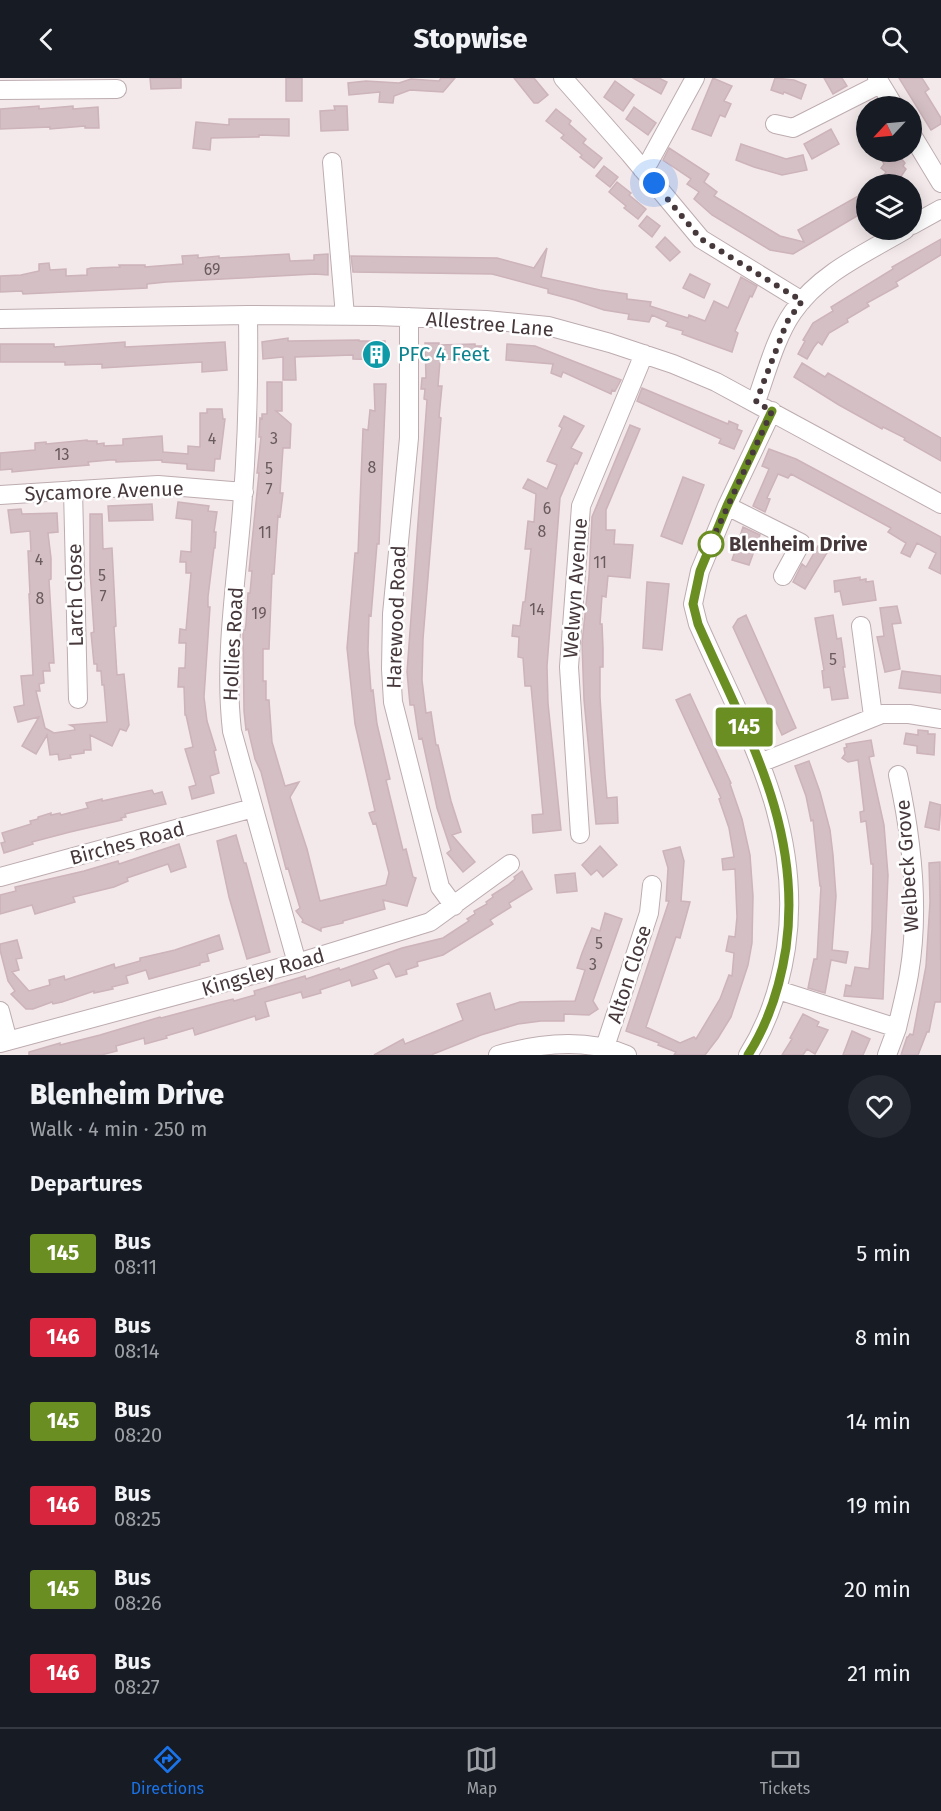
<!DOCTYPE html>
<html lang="en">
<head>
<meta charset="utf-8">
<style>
	:root { --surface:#171b24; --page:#242831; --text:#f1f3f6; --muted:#9ea1a6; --line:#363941; --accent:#1a73e8 }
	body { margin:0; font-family:"Fira Sans",sans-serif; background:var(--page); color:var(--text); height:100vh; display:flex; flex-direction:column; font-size:22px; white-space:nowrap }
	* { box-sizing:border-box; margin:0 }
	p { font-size:20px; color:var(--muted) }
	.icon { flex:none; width:33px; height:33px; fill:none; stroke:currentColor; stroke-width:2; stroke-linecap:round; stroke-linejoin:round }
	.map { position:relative; height:977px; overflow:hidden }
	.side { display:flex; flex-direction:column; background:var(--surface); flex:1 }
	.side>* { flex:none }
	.badge { padding:0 12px; border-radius:4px; font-size:21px; line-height:39px }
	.needle { width:39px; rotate:244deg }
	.tools { position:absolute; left:856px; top:18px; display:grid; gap:12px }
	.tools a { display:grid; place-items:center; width:66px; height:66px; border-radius:50%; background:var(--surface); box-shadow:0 3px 15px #0003; font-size:30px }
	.you { position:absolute; width:30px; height:30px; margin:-15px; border:4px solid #fff; border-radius:50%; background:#1a73e8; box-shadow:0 0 0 9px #1a73e833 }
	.map>.badge { position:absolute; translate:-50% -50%; box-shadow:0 0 0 3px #fff }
	h2 { padding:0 30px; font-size:22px; line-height:54px }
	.round { display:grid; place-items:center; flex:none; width:63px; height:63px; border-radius:32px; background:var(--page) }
	.headline { display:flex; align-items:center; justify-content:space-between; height:102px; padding:0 30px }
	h1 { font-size:28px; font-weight:800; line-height:45px }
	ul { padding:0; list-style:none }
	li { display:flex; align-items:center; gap:18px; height:84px; padding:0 30px }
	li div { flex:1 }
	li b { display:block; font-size:22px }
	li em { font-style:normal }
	li .badge { min-width:66px; font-weight:700; text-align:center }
	header { display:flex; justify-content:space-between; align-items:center; height:78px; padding:0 30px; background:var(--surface); font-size:27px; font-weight:800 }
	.menu { display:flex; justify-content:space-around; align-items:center; height:84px; border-top:2px solid var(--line); background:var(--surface); font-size:16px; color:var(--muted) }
	.menu a { display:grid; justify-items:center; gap:3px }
	.menu .active { color:var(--accent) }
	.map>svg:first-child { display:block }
	.building { fill:#d3bfc4; stroke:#cdb3ba; stroke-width:1.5 }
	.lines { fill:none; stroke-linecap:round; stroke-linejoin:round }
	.minor-casing { stroke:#bdacb0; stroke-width:20 }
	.minor { stroke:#fff; stroke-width:18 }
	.line-casing { stroke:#fff; stroke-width:14 }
	.line { stroke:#6b8e23; stroke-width:9 }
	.walk { stroke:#46383b; stroke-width:6; stroke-dasharray:0 10.8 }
	.stop-dot { fill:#fff; stroke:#6b8e23; stroke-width:3 }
	.labels { text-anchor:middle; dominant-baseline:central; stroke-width:5; stroke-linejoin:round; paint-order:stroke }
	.number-label { font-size:16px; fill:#695a5d }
	.street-label { font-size:20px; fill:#46383b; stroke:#fff }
	.culture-label { font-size:20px; fill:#0d838f; stroke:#fff; text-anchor:start }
	.stop-label { font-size:20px; font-weight:bold; fill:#46383b; stroke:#fff; text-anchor:start }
</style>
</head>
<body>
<header><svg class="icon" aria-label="back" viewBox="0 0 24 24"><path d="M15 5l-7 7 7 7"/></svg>Stopwise<svg class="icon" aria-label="search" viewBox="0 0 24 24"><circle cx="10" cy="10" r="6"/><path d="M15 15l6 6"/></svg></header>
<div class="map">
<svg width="941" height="977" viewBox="0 0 941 977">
	<rect width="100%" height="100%" fill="#f3e9ea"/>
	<path class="building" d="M150,0H181V10L151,11Z
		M286,0H302V23H286Z
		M441,0H455L443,14L410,12L394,18L393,25L379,24L380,14L349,17L348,5L366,3L399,5L411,1L439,3Z
		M514,0H534L548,17L538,25H534Z
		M633,0H659L667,4L661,16Z
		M713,0L732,8L724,23L731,26L725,39L720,37L711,58L692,51Z
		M775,0L794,2L806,7L801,21L784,14L783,16L771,12Z
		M824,0H842L847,8L833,16Z
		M899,0H922L929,11L925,14L941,40V46L931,52Z
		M615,3L634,17L623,33L604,19Z
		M39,28V31L73,28V31L98,29L99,50H85V48L50,51V49L0,51V31Z
		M334,28H347L348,52L321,53L320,33L335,32Z
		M634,29L656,45L648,57L626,41Z
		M556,31L571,43L569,46L586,61L583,65L602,80L594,90L580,79L582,77L561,60L564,57L546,43Z
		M229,41H289V58L259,57V59L211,60L210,72L193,70L196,44L229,47Z
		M831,51L839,66L812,81L804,66Z
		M741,66L786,81L803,77L807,92L782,97L754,89L736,82Z
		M669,70L709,96L704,104L717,114L714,118L780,158L804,164L798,152L867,113V132L793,176L770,172L712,137L694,121L699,114L687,106L691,101L663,82Z
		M885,74H896L905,85L903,88L906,91L896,106H878L886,94L881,90L884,86L879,77Z
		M604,88L618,99L610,109L596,98Z
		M617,104L631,115L629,117L646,131L638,141L624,130L626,128L609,114Z
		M647,138L660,148L652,159L639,148Z
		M665,159L680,174L670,183L656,169Z
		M941,161V177L896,204L898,208L867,225L869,228L847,241L848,244L829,255L822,267L818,264L814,269L807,281L798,276L805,263L803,262L813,245L833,233L831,229L893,191L892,189Z
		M547,170L541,199L600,212L627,216V221L651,224L650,228L688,240L689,237L705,243L714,223L728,230L741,199L757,208L752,219L750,218L735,253L738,255L732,274L682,256L683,253L666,248L668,244L652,237L649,244L628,241L629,236L604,232L575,222L548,215V211L492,196L353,194L351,178L497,180L534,190Z
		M289,176L290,183L314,182V177L328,176V197L315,196L166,204L147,206V210L23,216L22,213L0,214V198L21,197L39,193V186L49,185L50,192L66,191V198L87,197V191L91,190L120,189L119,187H145V189L183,186L182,178L198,177V180L219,178V180Z
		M690,196L710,206L704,220L683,210Z
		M288,260V263L359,262V263H385V282L353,281V277L295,279L296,302H283V279L263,281L262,264Z
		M125,264V269L225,264L227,292L202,294V284L102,290V286L65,287V284H0V266H54V269Z
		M425,265H439V267L475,266V268H482V282L441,281L440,283L438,308H442L439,339L441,340L423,561L422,602L426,635L431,634L436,667H438L451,723L461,754L452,757L475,784L463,794L447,775L451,772L437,730L422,660L419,661L414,627H410L407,594L427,322L424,321L425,311H421L422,300H426Z
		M507,266L535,268L621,302L615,313L612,312L611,316L563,294L561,299L551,295L553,286L506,282Z
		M802,285L825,299L828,295L941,360V383L904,362L905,360L883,349L882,351L839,327L794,299Z
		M267,304H282V333H276L291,346L290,370H283L280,415H283L280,439L278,438L274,496H272L269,571H263V603H266V622H269L272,664L285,708L299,704L290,719L307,771L320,823L386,807L389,795L376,745L373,746L369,735L375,733L355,646L347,570L355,475H358L363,351L368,352L370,332L375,333L374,306H386L379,466H377L371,538L369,537L368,572L371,613L373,612L377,646L390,701L386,702L403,772L406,771L413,799L416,800L407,828L383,822L385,831L343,843V845L321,850V853L302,844L303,842L296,833L300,830L288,790L286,791L261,694L255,681L248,651L246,652L244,633L243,552H245L246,545L248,515H250L252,493H249L259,395H257L261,359H259L260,340L262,341V336H267Z
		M642,310L728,346L729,343L738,347L737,351L742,353L734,371L719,365L721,361L637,323Z
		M207,331H222L223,341H225L220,381H215L214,393L187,391V386L162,384V382L116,384V382H110L88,384L89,387L53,390L12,394V391L0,392V375L35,372V365L46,364V366L87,362V363H97V366L104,365V368L123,367V361L162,358L163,374L188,376V368L200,369V335H207Z
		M564,338L584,348L571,370L582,375L577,386L575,385L560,420L547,588L548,625L561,752L533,755L532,737L543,736L531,608H525L523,580L518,579L519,559L512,558L513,547L520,548L523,524H525L531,471H525L528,443L534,444L536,416L523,410L528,401L547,411L557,387L547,383L562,350L559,348Z
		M630,347L640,351L606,432V452H615L614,466L633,467L630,500L608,498L606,519L602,518L600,546H602L603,570V589H600V619L605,697L607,720L617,719L618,745L596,746L584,622L582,565L589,498L592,439Z
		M769,371L796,381L941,459V496L929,490L936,475L917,465L910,479L901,475L906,465L888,454L891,450L791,396L788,400L778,396L767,420L770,421L765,434L753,428L769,391L762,388Z
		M683,399L704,407L682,466L661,458Z
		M178,424L209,428L208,433L217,434L214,454H216L215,470H214L208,519V529H210L204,619L207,643L216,672L214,673L219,695L210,698L214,715L192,721L189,709L196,707L185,671L193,669L186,637H185L184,609H178L179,590H185L186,565H179L180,551L186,552L191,495H186V484H180L181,473L191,474L192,442L176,440Z
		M152,426L153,442L109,443L108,428Z
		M21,431L22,436L57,435L58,454L48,455L51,480V501L49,502L54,585H49L50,593H43L44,605L39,606L40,613H36L45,650L54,655L75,652L74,649L70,647L107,644L104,607H102L101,593H97V586H94L91,555L94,554L90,493V436H102L103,471L112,470L116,548L114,549L117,597L124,596L129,647L126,653L120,651L112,668L90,657L91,672H84V675L70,677L71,680L59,682L58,676L50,677L47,657L36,676L22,668L39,639L18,644L14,629L24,627L21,598L33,597L29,516H30L28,473H31L30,453L11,455L8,432Z
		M743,449L760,457L749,487L732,482Z
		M818,468L828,473L805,511L793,504L802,486L806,489Z
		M860,499V502L866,501V504L873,503L876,522L843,527L840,513L835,514L834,503Z
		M647,504L669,506L662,572L643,570Z
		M897,528L901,545L892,546L900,591L885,594L877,559L884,558L880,530Z
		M746,537L796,650L782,657L733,549L738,541Z
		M833,537L837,561L841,560L843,573L845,589H843L848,620L832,622L830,609L824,610L822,593L824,592L815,540Z
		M902,593L941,598V615L899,610Z
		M690,616L731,705L730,706L742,741L750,777L753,818L752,865L748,887L731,939L718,960L705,977H674L676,974L658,967L659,965L626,953L669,823H666L668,790L663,773L680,769L684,783L681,823L690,824L680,860L676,859L646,949L680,965L694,959L696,961L720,921L729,897L732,898L734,875L726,873L729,858L735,859L737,839L735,791L723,792L722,781L734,779L729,750L719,721L721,720L676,622Z
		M918,652L928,653V656H935L934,677L917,675V668L904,666L906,655L918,657Z
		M871,662L874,678L869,679L884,747L888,797L883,921L844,918L846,907L851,908L855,889L869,891L872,851L873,786H871L866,743L861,744L860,734L864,733L858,682L848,684L842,680L845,676L844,670L847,669L846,666Z
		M809,683L820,714L830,752L833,777L836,818L832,872L848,874L846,885L831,882L825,915L808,910L814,881H817L821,808H820L813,742L811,743L806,718L795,688Z
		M152,712L154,716L162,714L166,726L125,736L126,739L121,740L122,742L70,754L32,764L33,766L4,775L1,765L5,764L2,755L31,746L30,743L38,741V739L51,735V737L60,735L61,737L88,730L86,725L102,721V723Z
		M930,724L941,727L939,752L925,749Z
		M236,757L244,785H246L270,874L247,881L229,819L217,763Z
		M179,766L186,789L171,794L168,786L127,800L128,803L114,809L73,819L75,824L35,836L32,827L0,836V817L16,813L15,809L84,793L118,783L119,786Z
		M600,768L617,787L603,799L597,792L591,797L582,787Z
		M940,784L941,924H935L929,954H927L918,977H901L907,959H908L910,956L913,957L926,888L930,824L929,785Z
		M522,793L532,811L509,825L511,829L490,842L493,846L443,877L417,884L418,888L406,892L407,896L396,899L389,885L373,892L377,900L352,908L350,902L320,912L321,915L303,920L301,914L265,924L269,938L256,942L255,938L195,957L193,950L166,958L167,960L145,966L144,960L116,968L117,973L101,977H29V974L60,965V967L100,957L160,939L161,940L221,924L233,921L234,923L255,917L254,913L305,898L306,901L339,890L340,892L402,870L443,860L469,843L467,841L475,836L474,833L487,826L486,824L493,819L492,817L508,807L515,801L514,799Z
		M575,795L577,813L557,815L555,797Z
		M605,835L622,841L593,923L598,931L589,937L564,936V943H541L518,946L481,957L431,977H374L403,961L405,966L463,942L457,926L490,915L495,932L520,924L575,923L585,892L577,890L582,875L592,850L600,853Z
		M219,857L223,871L207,876L209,883L200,885V887L149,901L146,892L126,898L128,905L112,909L113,911L94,915V913L62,924L53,926L52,924L33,931H26L11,916L15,913L8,903L0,872V866L17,862L22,880L16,881L19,892L12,894L29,913L50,907L49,902L64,898L65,902L114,886L115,890L140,883V880L175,872Z
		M803,936L819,944L817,948L828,952L815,976L807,971L803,977H782L792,961L790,960Z
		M852,953L870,961L863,977H843Z"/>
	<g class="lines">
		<defs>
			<path id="minor" d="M563,0L630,76L701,161L802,223
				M877,0L894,28
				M0,12L117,11
				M775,46L793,50L880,6
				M912,57L941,105
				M332,84L345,238
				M642,91L649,84L695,0
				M912,147L941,131
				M248,237C249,306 247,374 241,443C235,513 224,583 232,653L297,885
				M409,239V360L392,536L391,591L393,624L440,809L454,828
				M0,241L248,237L376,238L486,242L548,248L610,265L673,286L716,304L941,426
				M756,324C766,296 776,258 793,234C820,195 866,175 905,152
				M73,412L78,621
				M0,417L158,407L244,414
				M727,428L801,465L783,498
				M861,548L873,638
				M760,685L882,636H909L941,641
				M580,756L569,589L581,428L644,276
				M0,799L253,730
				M778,912L897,950L887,977
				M0,933L8,963
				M897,950C901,932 906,914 909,896C920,831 912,761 898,697
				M0,965L297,885L430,844L510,786
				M605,969L649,835L652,807
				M498,977C540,965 586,960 627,977
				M748,977C769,944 780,909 786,870C804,748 745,653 698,546L693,526L700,493L727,428L772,333"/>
		</defs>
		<use href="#minor" class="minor-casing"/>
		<use href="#minor" class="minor"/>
	</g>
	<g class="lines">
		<defs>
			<path id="line" d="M748,977C769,944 780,909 786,870C803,748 745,653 698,546L693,526L700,493L727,428L772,333"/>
		</defs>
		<use href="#line" class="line-casing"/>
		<use href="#line" class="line"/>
		<path class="walk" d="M654,105L701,161L802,223L787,244L756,324L772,333L707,473L711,466"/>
	</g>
	<defs>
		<symbol id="building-disc" viewBox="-11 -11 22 22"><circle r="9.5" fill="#0f9aa8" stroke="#fff"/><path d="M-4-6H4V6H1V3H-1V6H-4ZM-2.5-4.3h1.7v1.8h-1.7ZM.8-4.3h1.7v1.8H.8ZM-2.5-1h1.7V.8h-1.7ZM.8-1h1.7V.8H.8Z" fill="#fff"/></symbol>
	</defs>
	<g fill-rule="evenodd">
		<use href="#building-disc" x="360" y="260" width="33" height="33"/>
	</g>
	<circle class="stop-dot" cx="711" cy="466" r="12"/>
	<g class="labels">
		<g class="number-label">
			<text x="212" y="191">69</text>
			<text x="212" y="360">4</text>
			<text x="274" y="360">3</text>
			<text x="62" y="376">13</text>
			<text x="372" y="389">8</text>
			<text x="269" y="390">5</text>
			<text x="269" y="411">7</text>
			<text x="547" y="430">6</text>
			<text x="542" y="453">8</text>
			<text x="265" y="454">11</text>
			<text x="39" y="481">4</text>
			<text x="600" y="484">11</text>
			<text x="102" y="497">5</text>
			<text x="103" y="518">7</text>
			<text x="40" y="520">8</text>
			<text x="537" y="531">14</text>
			<text x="259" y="535">19</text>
			<text x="833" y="581">5</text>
			<text x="599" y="865">5</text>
			<text x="593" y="886">3</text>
		</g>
		<g class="street-label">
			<text transform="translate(490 246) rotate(5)">Allestree Lane</text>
			<text transform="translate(104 413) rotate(-2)">Sycamore Avenue</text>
			<text transform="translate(575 510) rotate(-86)">Welwyn Avenue</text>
			<text transform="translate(75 517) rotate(-91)">Larch Close</text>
			<text transform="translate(396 539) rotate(-88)">Harewood Road</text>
			<text transform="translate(233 566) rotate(-87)">Hollies Road</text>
			<text transform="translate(127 765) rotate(-15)">Birches Road</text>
			<text transform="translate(907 788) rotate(-94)">Welbeck Grove</text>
			<text transform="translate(263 894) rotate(-16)">Kingsley Road</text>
			<text transform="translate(629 896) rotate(-72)">Alton Close</text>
		</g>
		<g class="culture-label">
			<text x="398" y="276">PFC 4 Feet</text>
		</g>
		<g class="stop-label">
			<text x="729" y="466">Blenheim Drive</text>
		</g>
	</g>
</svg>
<div class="tools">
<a><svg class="needle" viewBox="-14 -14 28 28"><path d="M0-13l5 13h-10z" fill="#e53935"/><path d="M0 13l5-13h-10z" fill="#9ea1a6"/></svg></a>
<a><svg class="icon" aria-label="layers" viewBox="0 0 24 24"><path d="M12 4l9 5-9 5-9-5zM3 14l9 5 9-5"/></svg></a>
</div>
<div class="you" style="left:654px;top:105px"></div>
<b class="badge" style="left:744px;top:649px;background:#6b8e23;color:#fff">145</b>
</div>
<section class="side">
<div class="headline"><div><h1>Blenheim Drive</h1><p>Walk · 4 min · 250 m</p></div><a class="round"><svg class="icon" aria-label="heart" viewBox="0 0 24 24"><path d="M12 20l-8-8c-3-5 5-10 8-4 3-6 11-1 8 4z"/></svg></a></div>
<h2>Departures</h2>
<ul>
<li><span class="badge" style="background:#6b8e23;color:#fff">145</span><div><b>Bus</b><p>08:11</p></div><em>5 min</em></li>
<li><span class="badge" style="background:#d7263d;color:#fff">146</span><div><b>Bus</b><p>08:14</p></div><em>8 min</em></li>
<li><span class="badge" style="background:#6b8e23;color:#fff">145</span><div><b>Bus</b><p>08:20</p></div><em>14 min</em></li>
<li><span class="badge" style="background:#d7263d;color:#fff">146</span><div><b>Bus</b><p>08:25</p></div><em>19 min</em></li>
<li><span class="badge" style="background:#6b8e23;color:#fff">145</span><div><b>Bus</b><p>08:26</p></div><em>20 min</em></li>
<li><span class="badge" style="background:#d7263d;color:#fff">146</span><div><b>Bus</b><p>08:27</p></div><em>21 min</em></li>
</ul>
</section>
<nav class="menu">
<a class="active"><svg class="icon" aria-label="directions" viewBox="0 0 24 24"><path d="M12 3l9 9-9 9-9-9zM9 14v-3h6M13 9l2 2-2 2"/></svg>Directions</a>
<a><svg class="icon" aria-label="map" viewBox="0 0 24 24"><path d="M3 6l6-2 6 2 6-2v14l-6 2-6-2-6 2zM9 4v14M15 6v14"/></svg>Map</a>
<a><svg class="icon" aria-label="tickets" viewBox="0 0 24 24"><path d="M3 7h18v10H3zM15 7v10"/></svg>Tickets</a>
</nav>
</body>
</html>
